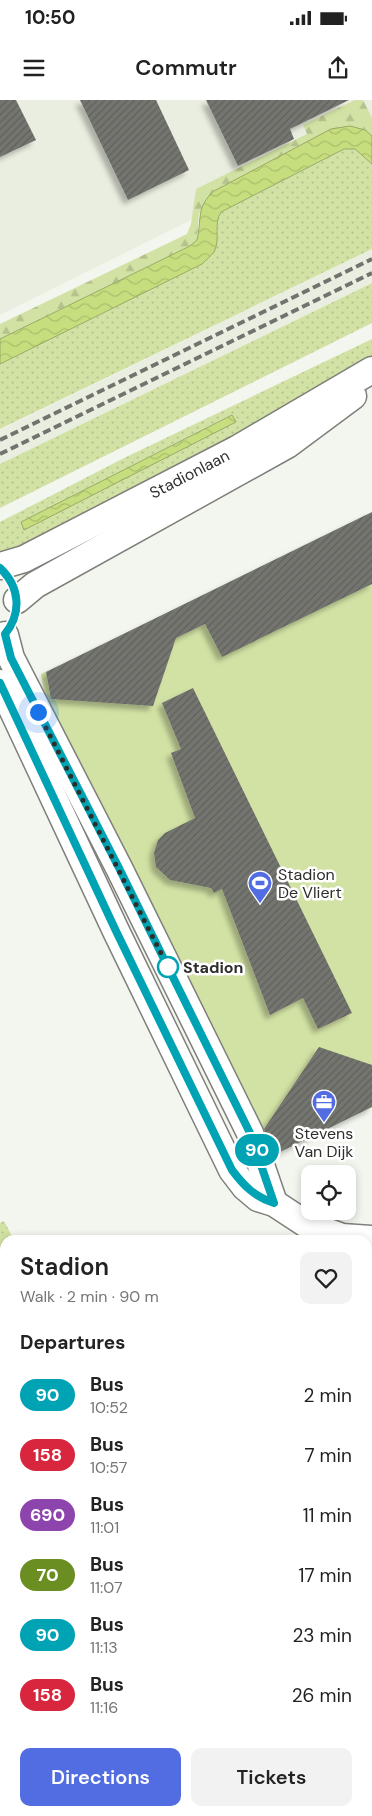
<!DOCTYPE html>
<html lang="en">
<head>
<meta charset="utf-8">
<style>
	:root { --surface:#fff; --page:#f2f2f2; --text:#222; --muted:#767676; --accent:#526ce2 }
	body { margin:0; font-family:"DM Sans",sans-serif; background:var(--page); color:var(--text); height:100vh; display:flex; flex-direction:column; font-size:19px; white-space:nowrap }
	* { box-sizing:border-box; margin:0 }
	p { font-size:16px; color:var(--muted) }
	.icon { flex:none; width:28px; height:28px; fill:none; stroke:currentColor; stroke-width:2; stroke-linecap:round; stroke-linejoin:round }
	.map { position:relative; flex:1; overflow:hidden }
	.side { position:absolute; left:0px; top:1135px; width:372px; height:581px; display:flex; flex-direction:column; background:var(--surface); border-radius:15px 15px 0 0; box-shadow:0 2px 8px #0003 }
	.side>* { flex:none }
	.badge { padding:0 10px; border-radius:16px; font-size:18px; line-height:32px }
	.fabs { position:absolute; left:301px; top:1065px; display:grid; gap:10px }
	.fabs a { display:grid; place-items:center; width:55px; height:55px; border-radius:10px; background:var(--surface); box-shadow:0 2px 8px #0003; font-size:25px }
	.you { position:absolute; width:25px; height:25px; margin:-12px; border:4px solid #fff; border-radius:50%; background:#1a73e8; box-shadow:0 0 0 8px #1a73e833 }
	.map>.badge { position:absolute; translate:-50% -50%; box-shadow:0 0 0 2px #fff }
	h2 { padding:0 20px; font-size:19px; line-height:45px }
	.round { display:grid; place-items:center; flex:none; width:52px; height:52px; border-radius:10px; background:var(--page) }
	.headline { display:flex; align-items:center; justify-content:space-between; height:85px; padding:0 20px }
	h1 { font-size:24px; font-weight:600; line-height:38px }
	.cta { display:flex; gap:10px; margin-top:auto; padding:10px 20px }
	.cta a { flex:1; height:58px; border-radius:10px; background:var(--accent); color:#fff; font-size:20px; font-weight:600; line-height:58px; text-align:center }
	.cta a+a { background:var(--page); color:var(--text) }
	ul { padding:0; list-style:none }
	li { display:flex; align-items:center; gap:15px; height:60px; padding:0 20px }
	li div { flex:1 }
	li b { display:block; font-size:19px }
	li em { font-style:normal }
	li .badge { min-width:55px; font-weight:700; text-align:center }
	.status { display:flex; justify-content:space-between; align-items:center; height:35px; padding:0 25px; background:var(--surface); direction:ltr }
	.status svg { height:14px; fill:currentColor }
	header { display:flex; justify-content:space-between; align-items:center; height:65px; padding:0 20px; background:var(--surface); font-size:22px; font-weight:600 }
	.map>svg:first-child { display:block }
	.built { fill:#eaeee0 }
	.grass { fill:url(#grass-dots); fill-rule:evenodd }
	.forest { fill:url(#forest-firs) }
	.park { fill:#d2e2a4 }
	.water { fill:url(#water-waves); stroke:#99a965 }
	.building { fill:url(#building-hatch); filter:url(#shadow) }
	.lines { fill:none; stroke-linecap:round; stroke-linejoin:round }
	.street-casing { stroke:#7f807b; stroke-width:21 }
	.secondary-casing { stroke:#7f807b; stroke-width:29 }
	.street { stroke:#fff; stroke-width:19 }
	.secondary { stroke:#fff; stroke-width:26 }
	.rail { stroke:#72736f; stroke-width:4; stroke-dasharray:8 4; stroke-linecap:butt }
	.line-casing { stroke:#fff; stroke-width:11 }
	.line { stroke:#00a3b4; stroke-width:8 }
	.walk { stroke:#2d2e2b; stroke-width:5; stroke-dasharray:0 9 }
	.stop-dot { fill:#fff; stroke:#00a3b4; stroke-width:2.5 }
	.labels { text-anchor:middle; dominant-baseline:central; stroke-width:5; stroke-linejoin:round; paint-order:stroke }
	.street-label { font-size:16px; fill:#2d2e2b; stroke:#fff }
	.poi-label { font-size:16px; fill:#2d2e2b; stroke:#fff; text-anchor:start }
	.stop-label { font-size:16px; font-weight:bold; fill:#2d2e2b; stroke:#fff; text-anchor:start }
</style>
</head>
<body>
<div class="status"><b>10:50</b><svg viewBox="0 0 49 12"><path d="M0 12V9h3v3zM5 12V6h3v6zM10 12V3h3v9zM15 12V0h3v12zM26 1h20v11H26zM47 4h2v5h-2z"/></svg></div>
<header><svg class="icon" aria-label="menu" viewBox="0 0 24 24"><path d="M4 6h16M4 12h16M4 18h16"/></svg>Commutr<svg class="icon" aria-label="share" viewBox="0 0 24 24"><path d="M12 15V3M7 8l5-5 5 5M5 13v7h14v-7"/></svg></header>
<div class="map">
<svg width="372" height="1716" viewBox="0 0 372 1716">
	<defs>
		<pattern id="grass-dots" width="8" height="8" patternUnits="userSpaceOnUse" patternTransform="scale(1.25)"><rect width="8" height="8" fill="#d2e2a4"/><path d="M2 2h.1M6 6h.1" fill="none" stroke="#b5c28d" stroke-width="1.8" stroke-linecap="round"/></pattern>
		<pattern id="forest-firs" width="22" height="20" patternUnits="userSpaceOnUse" patternTransform="scale(1.25)"><rect width="22" height="20" fill="#d2e2a4"/><path d="M5 1l3.5 6h-7zM16 11l3.5 6h-7z" fill="#b5c28d"/></pattern>
		<pattern id="water-waves" width="16" height="10" patternUnits="userSpaceOnUse" patternTransform="scale(1.25)"><rect width="16" height="10" fill="#c7de7e"/><path d="M0 5q4-4 8 0t8 0" fill="none" stroke="#abbf6d"/></pattern>
		<pattern id="building-hatch" width="6" height="6" patternUnits="userSpaceOnUse" patternTransform="scale(1.25)"><rect width="6" height="6" fill="#747570"/><path d="M-1 1l2-2M0 6l6-6M5 7l2-2" fill="none" stroke="#60605c"/></pattern>
		<filter id="shadow"><feDropShadow dx="-4.5" dy="4.5" stdDeviation="2.5" flood-color="#0004"/></filter>
	</defs>
	<rect width="100%" height="100%" fill="#f3f5ef"/>
	<path class="built" d="M0,0H372V30L0,215Z
		M372,149V183L0,364V330Z
		M372,1657V1716H0V1709L5,1708V1711H368V1658Z"/>
	<path class="grass" d="M344,49H355L372,64V149L0,329V264L202,164L218,136L217,119L221,112Z
		M372,183V223L0,408V364Z
		M372,239V257L232,343L19,453L0,452V422L124,358ZM231,315L236,322L25,429L21,422Z
		M4,1121L14,1140H5V1173L0,1167V1123Z
		M368,1179H372V1276L368,1267Z
		M5,1182V1430L0,1432V1197Z
		M5,1450V1490H0V1451Z"/>
	<path class="forest" d="M355,0H363L372,18V36L365,30L199,113L197,140L190,146L0,239V224L187,134L191,124L196,89L307,34L303,25Z
		M371,1274L372,1383L368,1384V1276Z"/>
	<path class="park" d="M372,418V1007L280,1052L264,1033L46,601L41,574Z
		M372,1466V1504L368,1505V1467Z
		M0,1528H5V1568H0Z"/>
	<path class="water" d="M350,26L365,30L372,36V64L355,49H344L221,112C213,124 221,139 214,152C211,156 206,160 202,164L0,264V239L190,146L197,140C202,118 196,107 214,91L331,29Z
		M232,315L236,322L24,430L21,422Z
		M5,1430V1450L0,1451V1432Z"/>
	<path class="building" d="M0,0H16L36,40L0,57Z
		M80,0H156L189,70L128,100Z
		M206,0H349L290,29L294,39L238,66Z
		M372,412V484L222,557L205,524L176,538L153,606L51,599L46,572Z
		M193,588L352,913L318,929L303,898L270,915L222,789L214,793L211,788L170,780L156,767L154,753L158,740L165,733L195,718L171,653L181,649L162,603Z
		M319,947L372,965V1007L280,1052L267,1037L264,1029Z"/>
	<g class="lines">
		<defs>
			<path id="street" d="M368,1529L372,1528
				M0,1592L5,1591"/>
			<g id="secondary">
				<path id="s1" d="M0,466L24,459L237,349L372,270"/>
				<path d="M17,500L35,485L287,345L353,296"/>
				<path d="M5,535L11,558L119,768L250,1033L274,1103"/>
				<path d="M0,583L116,831L232,1070L245,1087L258,1098L274,1103L306,1124L342,1137L372,1139"/>
			</g>
		</defs>
		<use href="#street" class="street-casing"/>
		<use href="#secondary" class="secondary-casing"/>
		<use href="#street" class="street"/>
		<use href="#secondary" class="secondary"/>
		<path class="rail" d="M0,340L372,159
			M0,354L372,173"/>
	</g>
	<g class="lines">
		<defs>
			<path id="line" d="M0,468C20,487 22,513 5,534L11,558L119,768L250,1033L274,1103C255,1097 244,1086 232,1070L116,831L0,583"/>
		</defs>
		<use href="#line" class="line-casing"/>
		<use href="#line" class="line"/>
		<path class="walk" d="M38,612L168,867"/>
	</g>
	<defs>
		<symbol id="stadium-pin" viewBox="-11 -11 22 30"><path d="M0 17L-7.5 6A9.5 9.5 0 1 1 7.5 6Z" fill="#526ce2" stroke="#fff"/><path d="M0-5a6.5 5 0 1 0 0 10a6.5 5 0 1 0 0-10ZM-3.5-1.8h7v3.6h-7Z" fill="#fff"/></symbol>
		<symbol id="office-pin" viewBox="-11 -11 22 30"><path d="M0 17L-7.5 6A9.5 9.5 0 1 1 7.5 6Z" fill="#526ce2" stroke="#fff"/><path d="M-6-3h4V-5.5h4V-3h4V5H-6ZM-1-4.5V-3h2v-1.5ZM-6 0V1H6V0Z" fill="#fff"/></symbol>
	</defs>
	<g fill-rule="evenodd">
		<use href="#stadium-pin" x="246" y="769" width="28" height="38"/>
		<use href="#office-pin" x="310" y="988" width="28" height="38"/>
	</g>
	<circle class="stop-dot" cx="168" cy="867" r="10"/>
	<g class="labels">
		<g class="street-label">
			<text stroke="none"><textPath href="#s1" startOffset="211">Stadionlaan</textPath></text>
		</g>
		<g class="poi-label">
			<text x="278" y="774">Stadion<tspan x="278" dy="18">De Vliert</tspan></text>
			<text x="324" y="1033" text-anchor="middle">Stevens<tspan x="324" dy="18">Van Dijk</tspan></text>
		</g>
		<g class="stop-label">
			<text x="183" y="867">Stadion</text>
		</g>
	</g>
</svg>
<div class="fabs">
<a><svg class="icon" aria-label="locate" viewBox="0 0 24 24"><circle cx="12" cy="12" r="6"/><path d="M12 2v4M12 18v4M2 12h4M18 12h4"/></svg></a>
</div>
<div class="you" style="left:38px;top:612px"></div>
<b class="badge" style="left:257px;top:1050px;background:#00a3b4;color:#fff">90</b>
<section class="side">
<div class="headline"><div><h1>Stadion</h1><p>Walk · 2 min · 90 m</p></div><a class="round"><svg class="icon" aria-label="heart" viewBox="0 0 24 24"><path d="M12 20l-8-8c-3-5 5-10 8-4 3-6 11-1 8 4z"/></svg></a></div>
<h2>Departures</h2>
<ul>
<li><span class="badge" style="background:#00a3b4;color:#fff">90</span><div><b>Bus</b><p>10:52</p></div><em>2 min</em></li>
<li><span class="badge" style="background:#d7263d;color:#fff">158</span><div><b>Bus</b><p>10:57</p></div><em>7 min</em></li>
<li><span class="badge" style="background:#8e44ad;color:#fff">690</span><div><b>Bus</b><p>11:01</p></div><em>11 min</em></li>
<li><span class="badge" style="background:#6b8e23;color:#fff">70</span><div><b>Bus</b><p>11:07</p></div><em>17 min</em></li>
<li><span class="badge" style="background:#00a3b4;color:#fff">90</span><div><b>Bus</b><p>11:13</p></div><em>23 min</em></li>
<li><span class="badge" style="background:#d7263d;color:#fff">158</span><div><b>Bus</b><p>11:16</p></div><em>26 min</em></li>
</ul>
<div class="cta"><a>Directions</a><a>Tickets</a></div>
</section>
</div>
</body>
</html>
